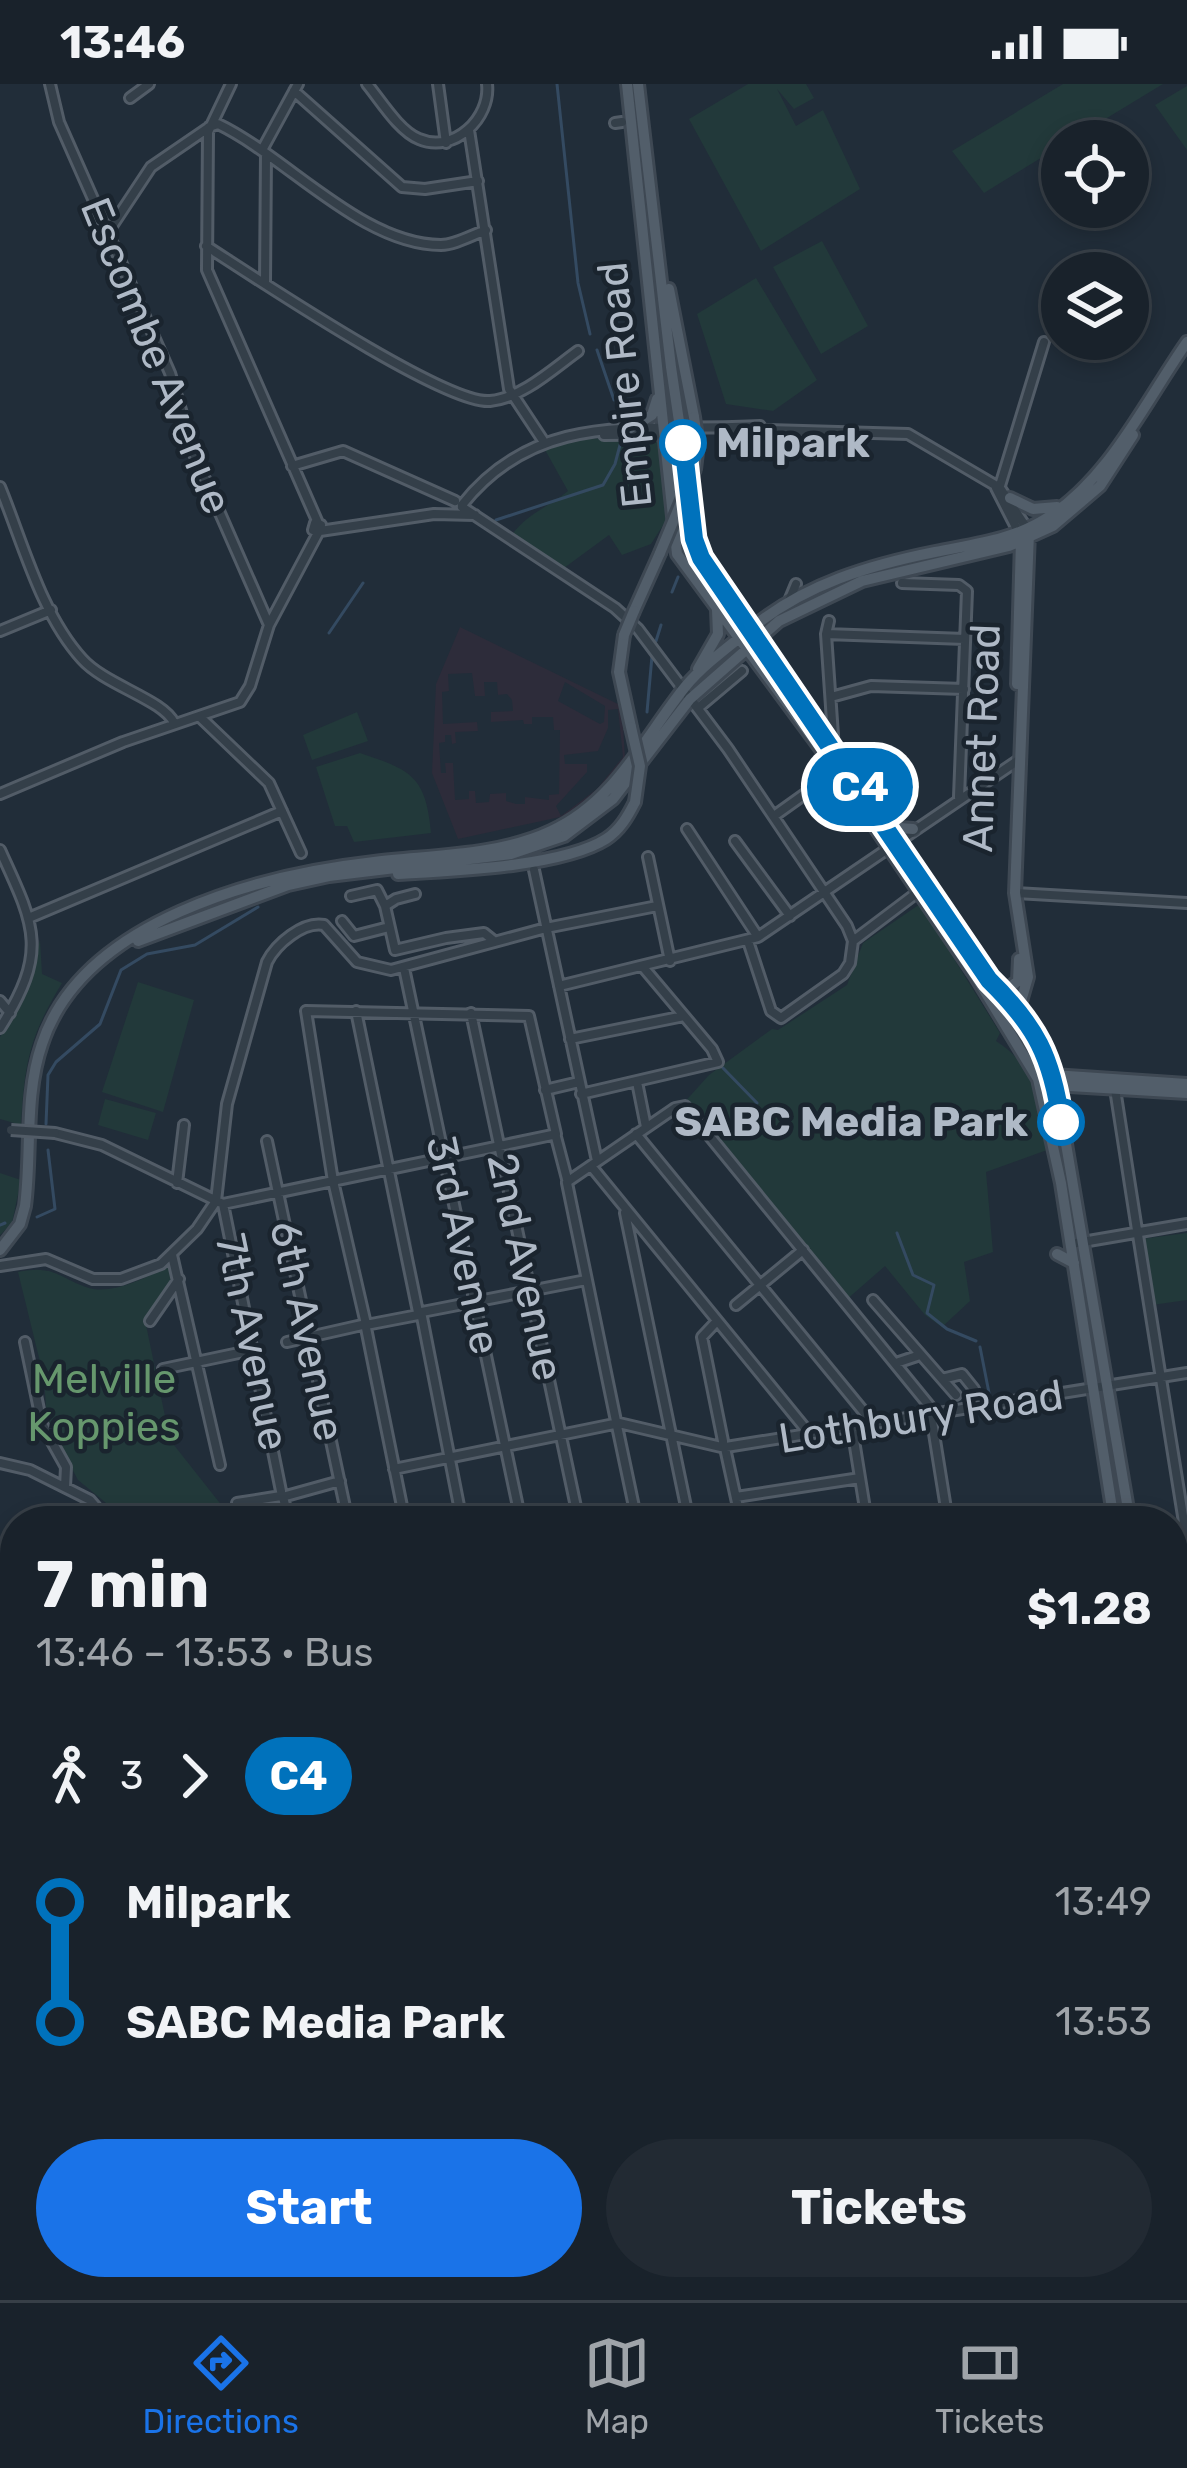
<!DOCTYPE html>
<html lang="en">
<head>
<meta charset="utf-8">
<style>
	:root { --surface:#19222b; --page:#222a33; --text:#f1f3f6; --muted:#9fa4a9; --line:#373f47; --accent:#1a73e8 }
	body { margin:0; font-family:Rubik,sans-serif; background:var(--page); color:var(--text); height:100vh; display:flex; flex-direction:column; font-size:45px; white-space:nowrap }
	* { box-sizing:border-box; margin:0 }
	p { font-size:39px; color:var(--muted) }
	.icon { flex:none; width:66px; height:66px; fill:none; stroke:currentColor; stroke-width:2; stroke-linecap:round; stroke-linejoin:round }
	.map { position:relative; flex:1; overflow:hidden }
	.details { position:absolute; left:0px; top:1422px; width:1188px; height:795px; display:flex; flex-direction:column; background:var(--surface); border-radius:48px 48px 0 0; box-shadow:0 6px 18px #0003,0 0 0 3px var(--line) }
	.details>* { flex:none }
	.badge { padding:0 24px; border-radius:39px; font-size:42px; line-height:78px }
	.controls { position:absolute; left:1041px; top:36px; display:grid; gap:24px }
	.controls a { display:grid; place-items:center; width:108px; height:108px; border-radius:50%; background:var(--surface); box-shadow:0 6px 18px #0003,0 0 0 3px var(--line); font-size:60px }
	.map>.badge { position:absolute; translate:-50% -50%; box-shadow:0 0 0 6px #fff }
	.legs { display:flex; align-items:center; gap:18px; height:132px; padding:0 36px; font-size:39px }
	.legs p { margin-inline-start:auto }
	.head { display:flex; align-items:center; justify-content:space-between; height:204px; padding:0 36px }
	h1 { font-size:66px; font-weight:700; line-height:90px }
	.button { display:flex; gap:24px; margin-top:auto; padding:24px 36px }
	.button a { flex:1; height:138px; border-radius:72px; background:var(--accent); color:#fff; font-size:48px; font-weight:700; line-height:138px; text-align:center }
	.button a+a { background:var(--page); color:var(--text) }
	ul { padding:0 36px; list-style:none }
	li { display:flex; align-items:center; gap:42px; height:120px; font-size:45px }
	li i { display:grid; place-items:center; width:18px; height:100%; margin:0 15px; background:currentColor }
	li i::after { content:''; width:30px; height:30px; margin:-15px; border:9px solid; border-radius:50%; background:var(--surface) }
	li p { margin-inline-start:auto }
	li:first-child i { background:linear-gradient(#0000 50%,currentColor 0) }
	li:last-child i { background:linear-gradient(currentColor 50%,#0000 0) }
	.status { display:flex; justify-content:space-between; align-items:center; height:84px; padding:0 60px; background:var(--surface); direction:ltr }
	.status svg { height:33px; fill:currentColor }
	.dock { display:flex; justify-content:space-around; align-items:center; height:168px; border-top:3px solid var(--line); background:var(--surface); font-size:33px; color:var(--muted) }
	.dock a { display:grid; justify-items:center; gap:6px }
	.dock .active { color:var(--accent) }
	.map>svg:first-child { display:block }
	.medical { fill:#2d2c3a; fill-rule:evenodd }
	.green { fill:#22393a }
	.lines { fill:none; stroke-linecap:round; stroke-linejoin:round }
	.stream { stroke:#344a61; stroke-width:3 }
	.minor-casing { stroke:#525c67; stroke-width:14 }
	.major-casing { stroke:#3e4853; stroke-width:16 }
	.minor { stroke:#343f49; stroke-width:8 }
	.major { stroke:#525e6a; stroke-width:10 }
	.minor-bridge-casing { stroke:#525c67; stroke-width:14; stroke-linecap:butt }
	.major-bridge-casing { stroke:#3e4853; stroke-width:16; stroke-linecap:butt }
	.minor-bridge { stroke:#343f49; stroke-width:8 }
	.major-bridge { stroke:#525e6a; stroke-width:10 }
	.line-1-casing { stroke:#fff; stroke-width:27 }
	.line-1 { stroke:#0072bc; stroke-width:18 }
	.stop-1-dot { fill:#fff; stroke:#0072bc; stroke-width:6 }
	.labels { text-anchor:middle; dominant-baseline:central; stroke-width:9; stroke-linejoin:round; paint-order:stroke }
	.street-label { font-size:42px; fill:#afb9c6; stroke:#1a242e }
	.stop-label { font-size:42px; font-weight:bold; fill:#afb9c6; stroke:#1a242e; text-anchor:start }
	.park-label { font-size:42px; fill:#66976d; stroke:#1a242e }
</style>
</head>
<body>
<div class="status"><b>13:46</b><svg viewBox="0 0 49 12"><path d="M0 12V9h3v3zM5 12V6h3v6zM10 12V3h3v9zM15 12V0h3v12zM26 1h20v11H26zM47 4h2v5h-2z"/></svg></div>
<div class="map">
<svg width="1187" height="2216" viewBox="0 0 1187 2216">
	<rect width="100%" height="100%" fill="#212d39"/>
	<path class="medical" d="M460,543L622,622L625,675L597,708L565,732L458,755L432,689L436,600ZM472,589L475,612H485L484,598H497L498,611L507,610L512,616L513,627L491,628V638L523,636L524,640H532V633H553L554,646H560L559,710L549,711V716L525,713V720H516L506,717V709L490,710L489,718L476,719L475,707H469V715L455,716L453,679H445L446,689H441L439,659L445,658V651H451L452,660L456,659L455,648L478,647L477,638L443,640L442,608L449,607L448,590ZM565,598L605,622L604,638L600,640L558,617ZM618,625L623,673L597,705L561,732L556,722L587,688V680H565L564,671L598,667L608,644V626Z"/>
	<path class="green" d="M748,0H806L814,14L794,25L777,5L796,42L823,26L860,105L761,167L689,35Z
		M1063,0H1163L1069,57H1062V61L984,109L952,67Z
		M1187,2V66L1155,21Z
		M822,157L868,242L821,270L773,183Z
		M756,194L817,296L773,327L726,320L697,230Z
		M657,351L667,435L651,460L622,471L609,451L564,484L512,451C526,430 549,423 568,407L544,364L557,357Z
		M357,628L368,657L312,676L303,651Z
		M360,669C411,686 426,692 431,749L354,758L347,742H335L316,683Z
		M920,820L1000,949L996,957C1038,984 1038,1018 1047,1066L986,1088L993,1168L964,1178L970,1217L942,1243L925,1231L885,1182L845,1217L682,1021L709,991L772,945L778,946L847,901L863,859Z
		M40,856L42,890L62,899C29,954 25,977 21,1041L0,1035V953L25,910Z
		M138,898L194,916L163,1028L102,1008Z
		M105,1015L156,1029L148,1056L98,1041Z
		M0,1089L21,1096L12,1139L0,1151Z
		M1187,1149V1216L1152,1221L1142,1155Z
		M170,1181L175,1194L146,1241L170,1356L234,1437H128L78,1396L47,1337L44,1294L18,1188C54,1180 58,1194 89,1204C114,1211 150,1192 170,1181Z
		M15,1777V2161L0,2141V1783Z
		M0,2153L15,2172V2202H38L42,2209L58,2216H0Z
		M66,2202H358L346,2216H88Z
		M379,2202H523L511,2216H366Z
		M533,2202H592L598,2216H517Z"/>
	<g class="lines">
		<path class="stream" d="M557,0L578,199L590,250
			M597,266L614,316
			M496,436L603,401L615,380L620,361
			M672,508L678,493
			M329,549L363,499
			M656,557L661,541
			M647,628L652,572
			M723,984L757,1019
			M46,1040L48,991L56,978L100,940L121,886L147,870L195,861L258,823
			M37,1133L55,1125L48,1066
			M0,1141L5,1139
			M897,1149L913,1191L934,1201L927,1229L947,1245L976,1257
			M980,1263L990,1314"/>
		<defs>
			<path id="minor" d="M50,0L59,38L170,289L194,370L269,541
				M231,0L208,48L207,186L318,439
				M367,0C381,17 399,47 419,55C454,70 491,34 487,0
				M438,0L446,59
				M294,7L402,103L425,105L478,97
				M130,14L149,0
				M615,39L622,38
				M209,43L218,40C287,73 362,161 441,161C455,161 472,151 486,146
				M469,46L509,305L544,358
				M262,66L298,0
				M108,148L151,83L208,44
				M206,162C253,192 445,321 490,317C522,314 553,285 578,267
				M265,199L266,70
				M768,346L908,350L1000,404L1028,446
				M724,349H759
				M604,351L697,350
				M292,382L343,367L455,417
				M0,403C23,459 41,530 82,575C105,601 164,616 174,639
				M996,404L1019,449
				M999,405L1044,258
				M462,421C540,322 648,349 760,342
				M462,423L615,524L638,545L728,665L847,842L853,857
				M315,439L321,441L319,447L313,446Z
				M320,447L434,430L475,431
				M902,499L959,501L967,507L959,713
				M789,517L796,500
				M829,537L826,550L834,666
				M0,547L51,526
				M826,550L965,555
				M831,613L871,602L964,605
				M698,624L742,587
				M200,633L269,699L301,769
				M0,710L123,658L240,618L250,602L269,541L319,447
				M774,732L837,687
				M687,745L758,853
				M735,757L790,832
				M0,766C35,842 49,867 0,944
				M648,773L670,877
				M534,786L597,1077
				M1015,809L1187,819
				M415,810L396,815L385,822L395,866L446,854L484,849L494,857
				M351,812L377,806L385,822
				M31,833L282,727
				M342,837L354,852L389,843
				M748,857L771,927L781,934L843,890L850,879L853,857L918,808
				M404,884L521,1437
				M559,902L758,853L1020,675
				M0,917L10,929
				M356,927L418,1228
				M471,929L579,1437
				M570,955L684,932
				M637,998L646,1043
				M1115,1005L1137,1146
				M545,1006L579,998
				M581,1010L718,978L712,965L643,883
				M55,1049L102,1061L223,1120L552,1051
				M636,1050L873,1339
				M556,1053L567,1095
				M267,1057L348,1437
				M591,1082L809,1349
				M567,1098L675,1024L685,1022L936,1330
				M177,1099L184,1041
				M567,1099L616,1337
				M223,1120L281,1407
				M625,1129L689,1437
				M1140,1148L1187,1140
				M1138,1151L1187,1457
				M1071,1160L1135,1149
				M172,1171L220,1381
				M0,1182L46,1175L93,1195H121L161,1180L197,1145L216,1117L227,1020L267,878C276,860 303,837 324,841L357,878L391,886L546,844L657,822
				M873,1216L956,1311
				M736,1221L803,1166
				M422,1228L586,1196
				M422,1233L462,1437
				M150,1237L179,1195
				M717,1237L702,1253L723,1357
				M366,1240L333,1097L306,927L529,932L556,1050
				M366,1241L418,1231
				M366,1244L405,1437
				M25,1258L42,1340L66,1383L65,1403
				M287,1258L362,1241
				M896,1279L920,1271
				M163,1285L253,1266
				M942,1295L962,1290L974,1305
				M931,1331L948,1437
				M619,1339L721,1363
				M617,1342L637,1437
				M852,1344L867,1437
				M726,1363L1187,1289
				M725,1364L741,1437
				M0,1379L30,1386L90,1416L96,1423V1437
				M394,1385L614,1340
				M286,1412L340,1397
				M283,1413L289,1437
				M736,1413L860,1394
				M237,1419L281,1412
				M0,1582L15,1558
				M0,1712L13,1771L0,1782
				M1173,1960L1187,1976
				M1173,2068L1187,2081
				M1173,2142L1187,2154
				M0,2153L15,2172
				M1173,2178L1187,2162
				M54,2202L76,2216
				M604,2202L609,2208L658,2202
				M785,2202L787,2216
				M939,2202L956,2216
				M1070,2202L1086,2216
				M1154,2202L1170,2216
				M1020,2216L1032,2202
				M1140,2216L1153,2202"/>
			<path id="major" d="M627,0L677,470L837,687L976,893L1038,995L1061,1099L1114,1437
				M638,0L671,283L698,466L973,872L1035,949L1046,967L1056,1001L1130,1437
				M669,205L694,333
				M629,345L652,331L657,315
				M695,385L698,360
				M1010,414L1033,425L1057,423
				M634,527L660,469
				M624,551L619,588L631,643
				M698,585L718,550L717,526
				M1017,600L1021,456
				M886,743L913,745
				M398,790C450,787 562,783 606,755C620,746 628,732 635,718
				M138,857L288,801L329,792L511,770L564,752L613,715L690,615L779,537L862,497L1009,462L1053,442L1100,402L1133,351
				M998,912L1018,897L1019,875
				M1019,924L1028,893L1015,809L1029,449
				M1053,991L1187,1000
				M1053,1001L1187,1009
				M0,1166L20,1140L25,1122C32,1069 24,1012 42,960C82,837 259,791 374,778C431,771 498,772 551,747C615,718 644,654 685,603C703,581 731,561 753,543C806,500 870,481 935,468C974,460 1013,456 1047,434C1110,394 1145,318 1187,258
				M1057,1170L1074,1179
				M1173,1590L1187,1588
				M1173,1608L1185,1597
				M1173,1699L1187,1783
				M1173,1792L1187,1881
				M363,2216L375,2202"/>
		</defs>
		<use href="#minor" class="minor-casing"/>
		<use href="#major" class="major-casing"/>
		<use href="#minor" class="minor"/>
		<use href="#major" class="major"/>
		<defs>
			<path id="minor-bridge" d="M11,1046L55,1049"/>
			<path id="major-bridge" d="M694,333L698,360
				M660,469L695,385
				M624,551L634,527
				M631,643L640,682L635,718"/>
		</defs>
		<use href="#minor-bridge" class="minor-bridge-casing"/>
		<use href="#major-bridge" class="major-bridge-casing"/>
		<use href="#minor-bridge" class="minor-bridge"/>
		<use href="#major-bridge" class="major-bridge"/>
	</g>
	<g class="lines">
		<defs>
			<path id="line-1" d="M683,359L694,455L701,474L989,896C1036,942 1052,973 1061,1038"/>
		</defs>
		<use href="#line-1" class="line-1-casing"/>
		<use href="#line-1" class="line-1"/>
	</g>
	<g class="stop-1-dot">
		<circle cx="683" cy="359" r="21"/>
		<circle cx="1061" cy="1038" r="21"/>
	</g>
	<g class="labels">
		<g class="street-label">
			<text transform="translate(156 272) rotate(68)">Escombe Avenue</text>
			<text transform="translate(625 301) rotate(-96)">Empire Road</text>
			<text transform="translate(982 654) rotate(-88)">Annet Road</text>
			<text transform="translate(463 1161) rotate(78)">3rd Avenue</text>
			<text transform="translate(525 1183) rotate(78)">2nd Avenue</text>
			<text transform="translate(307 1247) rotate(78)">6th Avenue</text>
			<text transform="translate(252 1258) rotate(78)">7th Avenue</text>
			<text transform="translate(921 1333) rotate(-9)">Lothbury Road</text>
		</g>
		<g class="stop-label">
			<text x="716" y="359">Milpark</text>
			<text x="1028" y="1038" text-anchor="end">SABC Media Park</text>
		</g>
		<g class="park-label">
			<text x="104" y="1295">Melville<tspan x="104" dy="48">Koppies</tspan></text>
		</g>
	</g>
</svg>
<div class="controls">
<a><svg class="icon" aria-label="locate" viewBox="0 0 24 24"><circle cx="12" cy="12" r="6"/><path d="M12 2v4M12 18v4M2 12h4M18 12h4"/></svg></a>
<a><svg class="icon" aria-label="layers" viewBox="0 0 24 24"><path d="M12 4l9 5-9 5-9-5zM3 14l9 5 9-5"/></svg></a>
</div>
<b class="badge" style="left:860px;top:703px;background:#0072bc;color:#fff">C4</b>
<section class="details">
<div class="head"><div><h1>7 min</h1><p>13:46 – 13:53 · Bus</p></div><b>$1.28</b></div>
<div class="legs"><svg class="icon" aria-label="walk" viewBox="0 0 24 24"><circle cx="13" cy="4" r="2"/><path d="M13 8l-2 6 4 7M11 14l-3 7M7 12l3-4h3l4 4"/></svg>3<svg class="icon" aria-label="forward" viewBox="0 0 24 24"><path d="M9 5l7 7-7 7"/></svg><b class="badge" style="background:#0072bc;color:#fff">C4</b></div>
<ul>
<li><i style="color:#0072bc"></i><b>Milpark</b><p>13:49</p></li>
<li><i style="color:#0072bc"></i><b>SABC Media Park</b><p>13:53</p></li>
</ul>
<div class="button"><a>Start</a><a>Tickets</a></div>
</section>
</div>
<nav class="dock">
<a class="active"><svg class="icon" aria-label="directions" viewBox="0 0 24 24"><path d="M12 3l9 9-9 9-9-9zM9 14v-3h6M13 9l2 2-2 2"/></svg>Directions</a>
<a><svg class="icon" aria-label="map" viewBox="0 0 24 24"><path d="M3 6l6-2 6 2 6-2v14l-6 2-6-2-6 2zM9 4v14M15 6v14"/></svg>Map</a>
<a><svg class="icon" aria-label="tickets" viewBox="0 0 24 24"><path d="M3 7h18v10H3zM15 7v10"/></svg>Tickets</a>
</nav>
</body>
</html>
